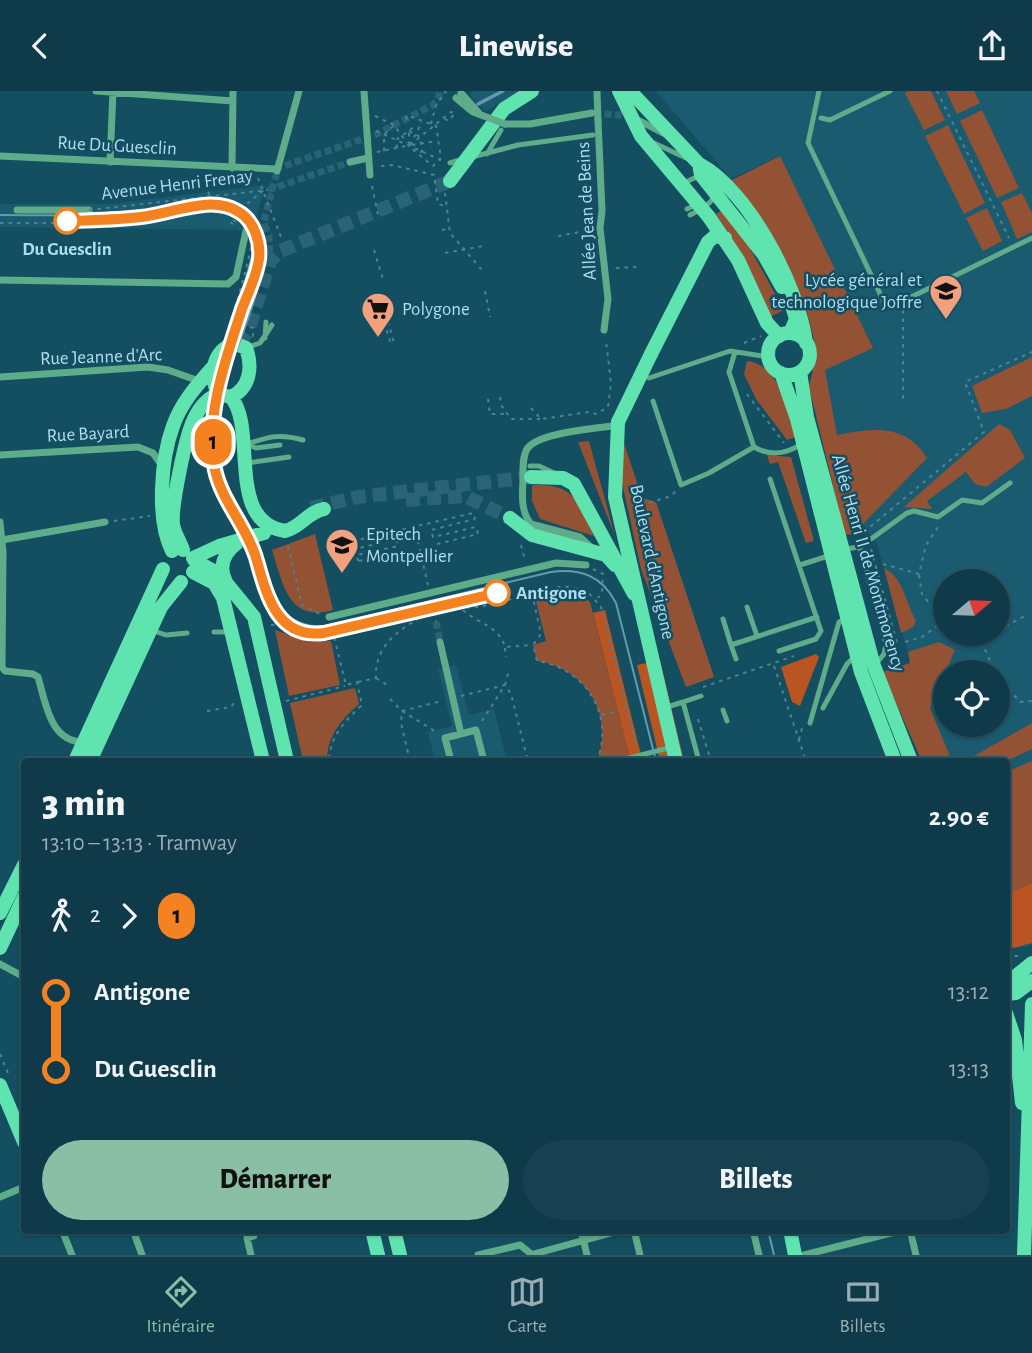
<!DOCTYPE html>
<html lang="fr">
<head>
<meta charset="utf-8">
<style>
	:root { --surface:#0e3a49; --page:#174150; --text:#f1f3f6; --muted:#9badb4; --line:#2e5461; --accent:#8abfa5 }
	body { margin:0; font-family:"Alegreya Sans",sans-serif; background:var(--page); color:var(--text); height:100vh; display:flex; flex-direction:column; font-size:26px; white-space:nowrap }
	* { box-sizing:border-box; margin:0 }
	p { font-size:23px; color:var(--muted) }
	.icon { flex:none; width:38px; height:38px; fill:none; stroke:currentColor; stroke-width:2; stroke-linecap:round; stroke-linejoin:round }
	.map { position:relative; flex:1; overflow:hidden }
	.panel { position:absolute; left:21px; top:667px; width:989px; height:476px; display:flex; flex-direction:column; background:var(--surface); border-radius:7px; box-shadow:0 2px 5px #0004,0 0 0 2px var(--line) }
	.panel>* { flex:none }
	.badge { padding:0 14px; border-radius:23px; font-size:24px; line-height:46px }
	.needle { width:46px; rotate:71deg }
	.controls { position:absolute; left:933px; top:478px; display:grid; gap:14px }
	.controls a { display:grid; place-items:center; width:77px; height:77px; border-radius:50%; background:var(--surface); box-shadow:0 2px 5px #0004,0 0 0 2px var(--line); font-size:35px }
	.map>.badge { position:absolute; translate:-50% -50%; box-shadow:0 0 0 4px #fff }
	.legs { display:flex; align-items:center; gap:10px; height:77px; padding:0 21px; font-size:23px }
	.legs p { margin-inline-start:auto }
	.head { display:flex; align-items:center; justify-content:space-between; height:119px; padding:0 21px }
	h1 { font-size:38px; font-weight:800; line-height:52px }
	.primary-button { display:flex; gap:14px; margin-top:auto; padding:14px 21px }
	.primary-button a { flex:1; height:80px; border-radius:42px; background:var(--accent); color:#111; font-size:28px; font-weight:800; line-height:80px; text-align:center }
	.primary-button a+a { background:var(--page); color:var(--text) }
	ul { padding:0 21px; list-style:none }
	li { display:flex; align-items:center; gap:24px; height:77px; font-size:26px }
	li i { display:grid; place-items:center; width:10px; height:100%; margin:0 9px; background:currentColor }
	li i::after { content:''; width:18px; height:18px; margin:-9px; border:5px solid; border-radius:50%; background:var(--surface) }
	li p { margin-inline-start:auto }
	li:first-child i { background:linear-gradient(#0000 50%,currentColor 0) }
	li:last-child i { background:linear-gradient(currentColor 50%,#0000 0) }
	header { display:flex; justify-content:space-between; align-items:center; height:91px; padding:0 21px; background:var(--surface); font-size:32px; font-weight:800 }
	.tab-bar { display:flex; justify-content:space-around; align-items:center; height:98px; border-top:2px solid var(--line); background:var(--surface); font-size:19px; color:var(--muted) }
	.tab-bar a { display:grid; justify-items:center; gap:4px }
	.tab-bar .on { color:var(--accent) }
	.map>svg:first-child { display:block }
	.built { fill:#1a5b70; fill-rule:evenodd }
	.green { fill:#945235 }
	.forest { fill:#ba5420 }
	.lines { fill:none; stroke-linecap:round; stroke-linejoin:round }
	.street-tunnel { stroke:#2a6376; stroke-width:7; stroke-dasharray:7 3.5; stroke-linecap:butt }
	.secondary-tunnel { stroke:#2a6376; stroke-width:14; stroke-dasharray:14 7; stroke-linecap:butt }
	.path { stroke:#4c8395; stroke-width:2; stroke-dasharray:3.5 5; stroke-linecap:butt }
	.lane { stroke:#5eac8a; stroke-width:5 }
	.street { stroke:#5eac8a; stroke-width:7 }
	.secondary { stroke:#60e4af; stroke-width:14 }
	.tram { stroke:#659aac; stroke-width:2 }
	.rail { stroke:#659aac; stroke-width:3.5 }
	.path-bridge { stroke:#4c8395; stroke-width:2; stroke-dasharray:3.5 5; stroke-linecap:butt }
	.street-bridge { stroke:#5eac8a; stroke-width:7 }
	.secondary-bridge { stroke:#60e4af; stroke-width:14 }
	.line-1-casing { stroke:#fff; stroke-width:16 }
	.line-1 { stroke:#f58220; stroke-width:10 }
	.stop-1-dot { fill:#fff; stroke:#f58220; stroke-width:3.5 }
	.labels { text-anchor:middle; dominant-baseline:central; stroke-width:5; stroke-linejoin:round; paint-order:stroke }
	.street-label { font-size:19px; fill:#aeddef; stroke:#134e61 }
	.stop-label { font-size:19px; font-weight:bold; fill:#aeddef; stroke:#134e61 }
	.poi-label { font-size:19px; fill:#aeddef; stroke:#134e61; text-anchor:start }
</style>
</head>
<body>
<header><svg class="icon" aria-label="back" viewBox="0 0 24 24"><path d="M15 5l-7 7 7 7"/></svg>Linewise<svg class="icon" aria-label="share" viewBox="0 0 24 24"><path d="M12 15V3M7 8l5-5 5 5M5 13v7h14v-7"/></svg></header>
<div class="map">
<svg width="1032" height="1164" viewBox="0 0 1032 1164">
	<rect width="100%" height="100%" fill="#134e61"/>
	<path class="built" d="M474,0H524L485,20L469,3Z
		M656,0H1032V853L1027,856L1013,857L1006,853V670H922L882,581L911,572L877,453L862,434L852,433L825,279L872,256L779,65L731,88ZM945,490H998V542H945ZM945,581H998V634H945Z
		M265,94L253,139L0,136V113H111Z
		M456,574L469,624L494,618L507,670H435L428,641L452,635L438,578Z"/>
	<path class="green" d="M908,0H931L945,29L924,39L905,2Z
		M946,0H974L980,12L957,23Z
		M982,19L1019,97L997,107L960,30Z
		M948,34L985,112L964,123L925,45Z
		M780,65L873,257L825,279L837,344C873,337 905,332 927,367L862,434L852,433V443L845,444L809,296L817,261L808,225L799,200L728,91Z
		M1022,102L1032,122V141L1017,148L1001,111Z
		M987,117L1002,150L983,160L966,127Z
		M723,119L747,152L784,219L770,226L740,161L716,123Z
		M1032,266V305L1006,318L982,322L972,295Z
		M747,270C780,273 787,320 796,346L787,349L756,308L744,283Z
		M999,333L1010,339L1025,367L986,396L975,393L966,381L927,410L932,418L904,416Z
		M589,350L615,445L578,351Z
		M624,352L642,407L656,411L714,586L686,596L641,478L619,378Z
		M767,364L791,366L814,450L806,452L778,371L770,373Z
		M532,394C577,393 575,409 594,445L540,428L532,410Z
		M315,443L333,519C288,532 283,493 272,459Z
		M884,477C904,488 905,510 916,530L913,536L901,542Z
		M564,499L582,503L590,511L631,670H597C615,623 585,577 537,570L533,554L546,550L535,506Z
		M275,539L309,551L331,550L340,594L289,605Z
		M939,551L955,559L930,617L952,670H922L882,581L910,572L908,561Z
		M355,597L359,613C341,629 327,645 327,670H303L290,612Z
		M1032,632V658L1006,670H965Z
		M1032,670V792L1006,803V681Z"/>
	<path class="forest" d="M605,519L641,664L630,667L593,522Z
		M816,563L819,566L800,615L792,611L781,576Z
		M660,569L684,670H660L637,574Z
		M1032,792V852L1013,857L1006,853V803Z"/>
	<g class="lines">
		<path class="street-tunnel" d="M594,22L630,25
			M275,78L377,43L433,14L439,7V0
			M268,99L350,71
			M246,140L254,133L265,135L269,144L270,170
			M256,160L277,81
			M436,531L440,551"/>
		<path class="secondary-tunnel" d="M238,253L248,240L270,170L278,161L450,90
			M406,409L465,405L510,427
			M311,417L358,406L531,386"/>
		<path class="path" d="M937,0L1009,147
			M375,25L394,34L407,52
			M406,25L407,29L412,26L436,35L441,67L433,75L411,57
			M431,33L436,14L446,0
			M376,40L441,69
			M409,40L420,46L422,60L417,64
			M409,42V54
			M410,54C424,43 437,32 451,21L455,22L449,30L443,27
			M410,54L422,31
			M412,54L437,50
			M397,57L396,49L414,36
			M384,60V44L393,35
			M377,61L406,55
			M381,75L392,74L434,84L438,113L446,115
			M372,95L378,124
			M445,102L450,142L482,179
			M209,104L207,95L254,88
			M233,129L236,131L234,134L231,132Z
			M0,132H89
			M442,139L448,138
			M558,145L591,139
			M374,159L383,188
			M445,162L483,155
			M616,177L637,176
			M485,200L490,226
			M903,219V309
			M386,222L394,252
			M382,223L391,253
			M250,236L253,237V246
			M744,252L761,245
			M747,303L784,352
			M500,306L501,314L511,328H541
			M488,308L490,323H505
			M531,317L541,328L589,321L596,323L608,316L611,292L606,250
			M633,417L671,405L676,400
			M114,430L150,425
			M414,433L428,494
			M864,441L984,341L965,291L1032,261
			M397,448L355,458L353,450L473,422L475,428
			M437,453L478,443L476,436L433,446L431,439L475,428
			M521,454L525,469
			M288,455L302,514L320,523
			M871,458L897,552L895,561
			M358,470L357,464L398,455L397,449
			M359,470L399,461
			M883,473L919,483L926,454L938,436
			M593,478L603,483L602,501L598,507
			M919,484L922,503L945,533
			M532,502L541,543L533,554L537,570C585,577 615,623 597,670
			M432,513L436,531
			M463,519C478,533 498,534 505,556L532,554
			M271,534L281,533C294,549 316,550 334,546L346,594L357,591L362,614C344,631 330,645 329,670
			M998,539L1027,524
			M964,542H983
			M978,543L995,581
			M334,546L426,519L480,516L563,495L587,500L601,516L636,656
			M905,551L922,546L943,531
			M505,557L506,566
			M774,575L806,670
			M998,585L1020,611L1032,610
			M376,587L387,594
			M358,591L376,587C374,551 405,535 432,520
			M703,596L794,565
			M461,605L505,594L511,603L528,670
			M390,608L402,620L438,642
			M286,610L345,595
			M207,620L231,616L234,612
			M602,624L618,620
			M698,628L711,670
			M482,630L505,594L509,579
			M799,649L802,637
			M410,670L401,632L402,620L442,610
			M1006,865H1019
			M0,963L8,982"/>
		<path class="lane" d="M819,0L808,52L884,211L903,210L1032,147
			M821,27L830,29L890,0
			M654,52L686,67
			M487,63L501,39
			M472,66L518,54L593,44
			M450,72L463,68
			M688,90L701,84
			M687,118L698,113
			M690,124L705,116L715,106
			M265,247L266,231
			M249,256L260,252L272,234
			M735,261L729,281L754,356C771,366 787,363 803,352
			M649,287L730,260L769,266
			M653,310L681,394L709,382L754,356
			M245,354C267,346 278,342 303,349
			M249,354L256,357L280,354
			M247,372L289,366
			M530,375H539L554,382
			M770,388L821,540L816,548L779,560
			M860,456L907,422L914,420L938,426L962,409L982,412L1010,392
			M844,458L860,456L886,553L884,563L876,573
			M800,474L828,465
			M747,516L757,545
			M723,528L731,554L817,526
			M151,539L166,544L187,542
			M214,541H231
			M731,554L736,568
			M683,611L701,605
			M667,616L683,611L699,670
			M823,617L847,573L854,566
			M723,619L727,630
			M810,632L839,531L845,528
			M618,670L672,656"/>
		<path class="street" d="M96,0L233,10
			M364,0L370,84
			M598,29L602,120L600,137L608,208L604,239
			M640,30L665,43
			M505,33H530L592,22
			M0,65L275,78
			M110,71L113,0
			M350,71L368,67
			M232,77L233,0
			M277,80L299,0
			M17,119H89
			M0,189L228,193L236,186L246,140
			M230,254L256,160
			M0,286L148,276L168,279L199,290
			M0,364L138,356L153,362L162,375
			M0,431L3,461L2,576L5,580L33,583L38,586C46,613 50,651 84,651
			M2,449L105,431
			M593,458L580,446L531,433C521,421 522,405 523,390C523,380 522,367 527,358C538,341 597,338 617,334
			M329,526L556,472L586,474
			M440,551L461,643
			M451,670L445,647L476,639L484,670
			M0,873L24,886
			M0,1106L24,1096
			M62,1139L72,1164
			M133,1139L142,1164
			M581,1139L587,1164
			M634,1139L640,1164
			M753,1139L759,1164
			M910,1139L916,1164
			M251,1164L247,1147L254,1145L253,1139
			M478,1164L520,1154L530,1162
			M530,1164L621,1139
			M804,1164L903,1139"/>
		<path class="secondary" d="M630,0L699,73C749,99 799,197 806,252
			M699,73L701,84L764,164L782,196
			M450,90L504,18L532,0
			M709,126L738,169L767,232L779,245
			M790,242L796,228L793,218
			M768 263a21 21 0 1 1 42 0a21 21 0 1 1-42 0Z
			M234,252L246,257C253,276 250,297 231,306L218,303C209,283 212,261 234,252Z
			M651,263L708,151L715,145L725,147
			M800,281L807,326L874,575L911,670
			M781,282L797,328L861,581L895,670
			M231,306C258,338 225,431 285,440C302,436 307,421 324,418
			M618,331L615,406L676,670
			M531,386L563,387L574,393L634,503
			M510,427L532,444L606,464L615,474
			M183,459C180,450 174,442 173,433C171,416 186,341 195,326C200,316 208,307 218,303
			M172,460C156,428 161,368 173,335C181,312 197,294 213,276
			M193,467L219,455L264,442
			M194,469L219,483L254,526L287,670
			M193,481L214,492L223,507L263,670
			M226,491C218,476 224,462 237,452
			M75,670L163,478
			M90,670L161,516L181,491
			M0,822L24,774
			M0,857L24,806
			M1006,893L1032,872
			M1006,903L1016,902L1032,890
			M1006,922L1015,949L1022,1012
			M0,994L24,1051
			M372,1139L378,1164
			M394,1139L400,1164
			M790,1139L795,1164
			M1024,1164L1032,913"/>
		<path class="tram" d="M0,124C49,124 100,126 149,120C167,117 187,108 205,107C219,106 234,109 246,117C290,150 238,244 228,286C220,321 213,362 228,396C238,419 254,438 261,462C273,499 274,534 322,536L551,481C581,477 602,485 616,512L656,670
			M768,1139L774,1164"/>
		<path class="rail" d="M478,13L503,0"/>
		<path class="path-bridge" d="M258,87L281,146
			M89,119L268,99
			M238,127L250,140L251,156C239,215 198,320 211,378C217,404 237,425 247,450C258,478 262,509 281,533
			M89,132L219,119L238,127V120L264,99"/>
		<path class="street-bridge" d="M597,0L598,29
			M461,2L479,22
			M456,7L473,21L505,33"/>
		<path class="secondary-bridge" d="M619,0L641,45L709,126
			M618,331L651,263"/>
	</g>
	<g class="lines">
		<defs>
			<path id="line-1" d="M67,130C92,129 117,129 141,126C172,123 211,103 239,121C254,130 261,151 259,168C257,184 248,202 242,218C226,267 204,327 215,379C222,411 248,437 257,470C267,506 278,548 324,542L497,502"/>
		</defs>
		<use href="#line-1" class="line-1-casing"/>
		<use href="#line-1" class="line-1"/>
	</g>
	<defs>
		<symbol id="school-pin" viewBox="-11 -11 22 30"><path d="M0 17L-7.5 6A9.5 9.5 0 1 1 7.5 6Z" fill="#f2a17e" stroke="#134e61"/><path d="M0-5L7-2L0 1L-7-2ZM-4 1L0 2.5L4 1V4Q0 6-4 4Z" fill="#111"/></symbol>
		<symbol id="supermarket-pin" viewBox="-11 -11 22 30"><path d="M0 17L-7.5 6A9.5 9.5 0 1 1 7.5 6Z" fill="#f2a17e" stroke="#134e61"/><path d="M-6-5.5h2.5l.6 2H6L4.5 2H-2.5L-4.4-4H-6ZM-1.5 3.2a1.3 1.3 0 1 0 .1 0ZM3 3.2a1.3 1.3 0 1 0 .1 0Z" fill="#111"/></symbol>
		<symbol id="university-pin" viewBox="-11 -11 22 30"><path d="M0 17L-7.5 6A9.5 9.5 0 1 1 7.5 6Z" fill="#f2a17e" stroke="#134e61"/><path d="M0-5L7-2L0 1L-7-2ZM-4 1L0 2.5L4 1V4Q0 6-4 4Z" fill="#111"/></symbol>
	</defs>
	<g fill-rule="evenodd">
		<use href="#school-pin" x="927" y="181" width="38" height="52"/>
		<use href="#supermarket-pin" x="359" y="199" width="38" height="52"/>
		<use href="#university-pin" x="323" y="435" width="38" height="52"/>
	</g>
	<g class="stop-1-dot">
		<circle cx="67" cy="130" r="12"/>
		<circle cx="497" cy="502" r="12"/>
	</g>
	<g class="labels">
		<g class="street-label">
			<text transform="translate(117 55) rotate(3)">Rue Du Guesclin</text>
			<text transform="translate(177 94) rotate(-7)">Avenue Henri Frenay</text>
			<text transform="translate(587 120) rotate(-93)">Allée Jean de Beins</text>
			<text transform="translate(101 266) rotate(-2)">Rue Jeanne d'Arc</text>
			<text transform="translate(88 343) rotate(-3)">Rue Bayard</text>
			<text transform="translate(652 471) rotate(78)">Boulevard d'Antigone</text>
			<text transform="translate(868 472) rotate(74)">Allée Henri II de Montmorency</text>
		</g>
		<g class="stop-label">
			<text x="67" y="158">Du Guesclin</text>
			<text x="516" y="502" text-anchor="start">Antigone</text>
		</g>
		<g class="poi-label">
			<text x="922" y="189" text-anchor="end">Lycée général et<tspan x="922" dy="22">technologique Joffre</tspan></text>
			<text x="402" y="218">Polygone</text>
			<text x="366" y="443">Epitech<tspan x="366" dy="22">Montpellier</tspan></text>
		</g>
	</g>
</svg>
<div class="controls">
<a><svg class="needle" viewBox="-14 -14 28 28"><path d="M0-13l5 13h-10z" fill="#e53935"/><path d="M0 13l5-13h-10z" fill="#9badb4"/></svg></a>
<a><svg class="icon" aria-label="locate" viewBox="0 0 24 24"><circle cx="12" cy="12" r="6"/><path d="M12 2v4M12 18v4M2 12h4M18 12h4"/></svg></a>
</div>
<b class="badge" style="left:213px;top:351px;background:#f58220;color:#111">1</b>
<section class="panel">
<div class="head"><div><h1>3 min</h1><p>13:10 – 13:13 · Tramway</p></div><b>2.90 €</b></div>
<div class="legs"><svg class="icon" aria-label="walk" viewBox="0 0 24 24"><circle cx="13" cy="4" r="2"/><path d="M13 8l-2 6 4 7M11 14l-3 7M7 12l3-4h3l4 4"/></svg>2<svg class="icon" aria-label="forward" viewBox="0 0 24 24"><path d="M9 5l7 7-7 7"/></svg><b class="badge" style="background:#f58220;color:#111">1</b></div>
<ul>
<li><i style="color:#f58220"></i><b>Antigone</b><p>13:12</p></li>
<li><i style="color:#f58220"></i><b>Du Guesclin</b><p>13:13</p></li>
</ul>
<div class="primary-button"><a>Démarrer</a><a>Billets</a></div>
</section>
</div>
<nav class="tab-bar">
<a class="on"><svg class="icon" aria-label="directions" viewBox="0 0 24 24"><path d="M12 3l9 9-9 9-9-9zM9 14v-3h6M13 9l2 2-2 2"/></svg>Itinéraire</a>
<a><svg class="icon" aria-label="map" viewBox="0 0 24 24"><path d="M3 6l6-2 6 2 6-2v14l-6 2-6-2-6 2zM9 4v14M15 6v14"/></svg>Carte</a>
<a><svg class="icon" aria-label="tickets" viewBox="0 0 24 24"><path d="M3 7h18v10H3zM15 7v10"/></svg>Billets</a>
</nav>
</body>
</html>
